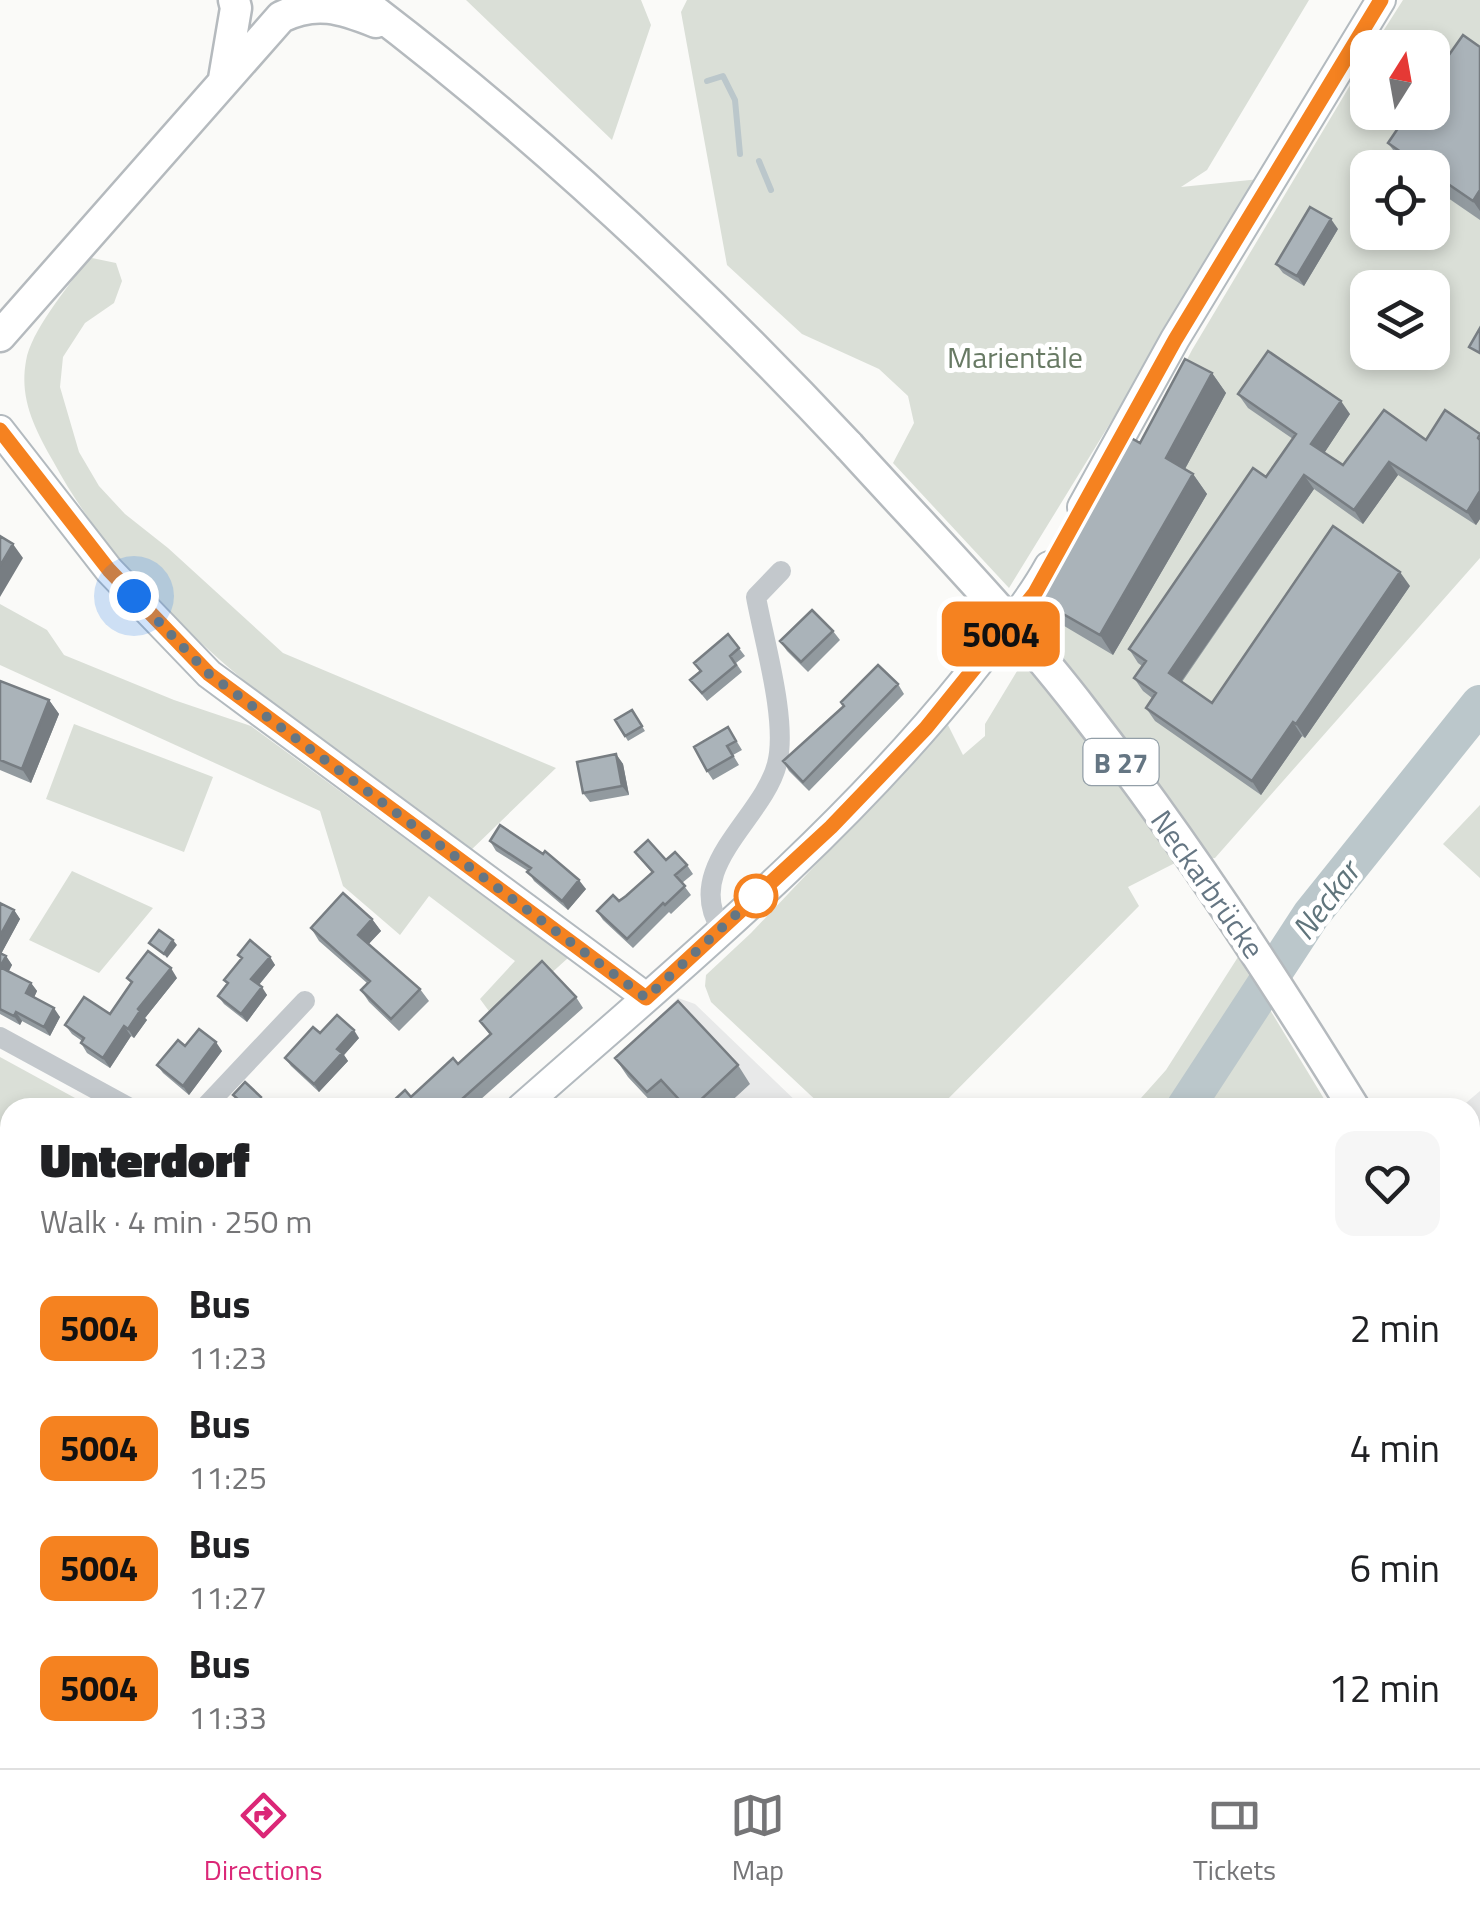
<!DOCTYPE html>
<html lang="en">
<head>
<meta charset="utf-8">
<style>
	:root { --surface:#fff; --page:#f6f6f6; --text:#202124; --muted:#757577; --line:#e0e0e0; --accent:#db2777 }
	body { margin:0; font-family:"Titillium Web",sans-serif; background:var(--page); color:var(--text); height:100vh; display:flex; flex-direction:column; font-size:38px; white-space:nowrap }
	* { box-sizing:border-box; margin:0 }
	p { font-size:32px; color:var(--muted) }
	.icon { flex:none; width:55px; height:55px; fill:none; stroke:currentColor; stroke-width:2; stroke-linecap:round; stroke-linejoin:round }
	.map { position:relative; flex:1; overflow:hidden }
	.sheet { position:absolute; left:0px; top:1098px; width:1480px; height:672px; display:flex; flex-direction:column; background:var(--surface); border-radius:30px 30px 0 0; box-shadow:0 5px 15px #0003 }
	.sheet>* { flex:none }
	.badge { padding:0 20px; border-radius:15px; font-size:35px; line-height:65px }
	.needle { width:65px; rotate:11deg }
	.fabs { position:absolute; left:1350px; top:30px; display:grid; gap:20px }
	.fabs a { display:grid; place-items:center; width:100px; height:100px; border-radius:20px; background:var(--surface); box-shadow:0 5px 15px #0003; font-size:50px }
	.you { position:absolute; width:50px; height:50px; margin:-25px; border:8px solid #fff; border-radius:50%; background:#1a73e8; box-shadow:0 0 0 15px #1a73e833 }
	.map>.badge { position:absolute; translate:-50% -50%; box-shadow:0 0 0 5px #fff }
	.round { display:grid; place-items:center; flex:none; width:105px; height:105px; border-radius:20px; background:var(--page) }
	.head { display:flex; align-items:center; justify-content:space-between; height:170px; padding:0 40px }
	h1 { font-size:48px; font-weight:800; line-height:75px }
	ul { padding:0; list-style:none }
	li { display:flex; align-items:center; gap:30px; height:120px; padding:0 40px }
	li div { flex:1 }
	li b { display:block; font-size:38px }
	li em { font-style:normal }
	li .badge { min-width:110px; font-weight:700; text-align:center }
	.menu { display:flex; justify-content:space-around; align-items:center; height:140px; border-top:2px solid var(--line); background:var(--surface); font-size:28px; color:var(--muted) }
	.menu a { display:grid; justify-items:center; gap:5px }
	.menu .current { color:var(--accent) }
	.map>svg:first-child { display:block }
	.built { fill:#e8e9e9 }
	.green { fill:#dadfd7; fill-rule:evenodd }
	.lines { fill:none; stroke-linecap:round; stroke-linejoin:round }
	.stream { stroke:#bbc7cb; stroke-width:6 }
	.river { stroke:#bbc7cb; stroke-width:38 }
	.secondary-casing { stroke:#b3babf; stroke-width:32 }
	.primary-casing { stroke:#b5babe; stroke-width:35 }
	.street { stroke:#c3c8cc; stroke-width:20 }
	.secondary { stroke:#fff; stroke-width:28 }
	.primary { stroke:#fff; stroke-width:30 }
	.primary-bridge-casing { stroke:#b5babe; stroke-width:35; stroke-linecap:butt }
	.primary-bridge { stroke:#fff; stroke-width:30 }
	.wall { fill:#929a9f }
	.shaded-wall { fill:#777d82 }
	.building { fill:#aab3b9; stroke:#777d82; stroke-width:2.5 }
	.line-casing { stroke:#fff; stroke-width:22 }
	.line { stroke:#f58220; stroke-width:15 }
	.walk { stroke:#657683; stroke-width:10; stroke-dasharray:0 18 }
	.stop-dot { fill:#fff; stroke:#f58220; stroke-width:5 }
	.labels { text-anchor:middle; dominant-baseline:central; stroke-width:10; stroke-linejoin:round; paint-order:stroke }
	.shield { fill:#fff; stroke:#939fa8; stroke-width:2.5 }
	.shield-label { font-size:28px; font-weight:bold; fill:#657683 }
	.park-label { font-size:30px; fill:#687a64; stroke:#fff }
	.street-label { font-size:30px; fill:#657683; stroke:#fff }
	.water-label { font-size:32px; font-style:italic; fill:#60757c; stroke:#fff }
</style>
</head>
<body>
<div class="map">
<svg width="1480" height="1768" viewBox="0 0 1480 1768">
	<rect width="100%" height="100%" fill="#fafaf8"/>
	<path class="built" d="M678,998L695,1004L802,1107H666L618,1058Z
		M1480,1091V1271L1470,1255V1108H1460Z"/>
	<path class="green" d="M466,0H641L651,25L612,140Z
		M687,0H1309L1207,170L1181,187L1260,179L1009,588L893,463L914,423L908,396L879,369L802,334L727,265L681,12Z
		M1403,0H1480V558L1215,858L1175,863L1128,887L1139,906L940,1107H823L711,1002L705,986L706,975L751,933L948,725L963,755L985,736V724L1043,628L1044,614L1138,453L1192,350L1367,57L1368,112H1432V48L1373,47ZM1368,168H1432V232H1368ZM1368,288H1432V352H1368Z
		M92,258L116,263L122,281L114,303L85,323L63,357L60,387L79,452L99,486L125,514L168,548L283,653L556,768L469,852C323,740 142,627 53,461C35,429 19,399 26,361C31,331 66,290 84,264Z
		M0,604L47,630L64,655L174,700L251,726L568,958L497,1022L480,999L515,961L429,896L400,935L343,886L320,811L0,665Z
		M74,724L213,777L184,852L46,799Z
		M1480,805V878L1443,844Z
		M72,871L153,908L99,973L29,940Z
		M1238,957L1329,1107H1133L1166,1070Z
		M0,1057L86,1104L85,1107L10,1108V1145L0,1142Z
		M574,1760H739L728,1768H568Z"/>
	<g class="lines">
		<path class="stream" d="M707,81L723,76L735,100L740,154
			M759,161L771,190"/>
		<path class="river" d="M1185,1108L1311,915L1480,704
			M629,1768L637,1760"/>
		<defs>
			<path id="secondary" d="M0,430L109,570L209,674L646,997
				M1082,507L1175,339L1381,0
				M521,1108C676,971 839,837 968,676C996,640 1027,606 1049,566
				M126,1768L127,1760"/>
			<path id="primary" d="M360,0C536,133 698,285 849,446
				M224,79L236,8L234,0
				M0,336L281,17C316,0 341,8 376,22
				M1470,1307L1480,1324"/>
		</defs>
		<use href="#secondary" class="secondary-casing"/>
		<use href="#primary" class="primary-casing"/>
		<path class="street" d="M721,929C682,867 763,819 777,764C788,722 764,641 756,597L781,571
			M0,1037L130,1108
			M204,1108L305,1001
			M1470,1160L1480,1150
			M0,1409L10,1412
			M0,1695L10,1693
			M11,1768L13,1760"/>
		<use href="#secondary" class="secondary"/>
		<use href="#primary" class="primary"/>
		<defs>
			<path id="primary-bridge" d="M849,446C929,534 1013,619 1085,713C1183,839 1270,972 1354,1108"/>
		</defs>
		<use href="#primary-bridge" class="primary-bridge-casing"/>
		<use href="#primary-bridge" class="primary-bridge"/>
	</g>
	<path class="wall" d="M1480,47V220L1432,187V168H1406L1388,143Z
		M1338,229L1304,286L1283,273L1276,264Z
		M1212,373L1226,393L1185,469L1193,474L1207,494L1113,655L1044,614L1030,595L1140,443Z
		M1238,394L1350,414L1324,453L1343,465L1426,440L1480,434V519L1476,525L1398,475L1363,524L1314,489L1182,682L1212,703L1410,586L1305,738L1302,736L1261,795L1155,721L1146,708L1152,698L1143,691L1134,678L1142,666L1138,663L1129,649L1266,477L1293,439L1248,408Z
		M833,631L840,640L808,672L787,651L780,641Z
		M728,634L745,656L736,663L742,672L707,701L690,680L700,672L694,663Z
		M0,681L49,700L59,714L31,783L0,770Z
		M898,684L904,694L809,791L789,771L783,761Z
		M632,710L645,731L628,741L615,720Z
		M728,727L742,750L733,755L739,765L713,780L707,771Z
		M616,754L623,764L629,795L590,802L583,793Z
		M490,841L586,889L568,910L534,881L528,871L496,851Z
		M635,852L687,865L693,874L682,883L691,895L671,914L669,912L633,948L603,920L597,911L626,896L652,873Z
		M0,903L14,910L20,919L1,954L6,956L12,965L9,971L31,983L37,991L34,997L60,1017L50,1036L22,1021L20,1025L0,1014Z
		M372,919L381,931L368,944L420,989L429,1001L399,1031L369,1002L361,990L367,983L319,941L311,928Z
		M238,955L270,957L275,965L259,985L267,995L247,1022L224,1004L218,996L227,985L224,980L241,959Z
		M127,978H177L145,1018L147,1020L134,1038L131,1036L110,1068L87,1053L81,1043L82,1041L72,1034L65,1025L110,1014L131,983Z
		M576,997L583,1008L471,1108H392L458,1064L490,1035L480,1021Z
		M320,1033L359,1038L344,1055L348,1061L319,1092L291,1066L285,1058Z
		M185,1046L222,1051L189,1095L163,1073L157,1065Z
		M615,1058L738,1065L750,1084L724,1108H683L674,1098L664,1108H657L628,1077Z
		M0,1298L10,1312V1363L0,1372Z
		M0,1452L10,1458V1482L5,1479L0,1492Z
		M181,1760H228L229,1761L221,1768H188Z"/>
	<path class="shaded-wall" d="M1480,190V211L1473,201Z
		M1331,219L1338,229L1304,286L1297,276Z
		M1212,373L1226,393L1180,478L1166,458Z
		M1341,401L1350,414L1321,458L1311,444Z
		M1389,462L1398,475L1363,524L1354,510Z
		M1193,474L1207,494L1113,655L1100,635Z
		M1304,475L1314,489L1178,686L1169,673Z
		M1480,491V519L1476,525L1467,512Z
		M13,544L23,558L0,597V566Z
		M1400,572L1410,586L1305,738L1296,724Z
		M49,700L59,714L31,783L22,769Z
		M1293,722L1302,736L1261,795L1252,781Z
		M616,754L623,764L629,795L622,786Z
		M579,880L586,889L568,910L562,901Z
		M14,910L20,919L0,956V936Z
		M372,919L381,931L366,947L358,935Z
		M173,940L177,945L167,958L164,954Z
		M6,956L12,965L6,976L0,967Z
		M270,957L275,965L257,987L251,979Z
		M171,968L177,978L145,1018L147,1020L134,1038L128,1029L138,1009Z
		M31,983L37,991L32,1002L26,993Z
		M262,987L267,995L247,1022L241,1014Z
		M54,1008L60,1017L50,1036L44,1027Z
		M16,1012L22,1021L20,1025L14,1016Z
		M124,1026L131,1036L110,1068L103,1058Z
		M354,1030L359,1038L344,1055L348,1061L319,1092L314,1084L337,1049Z
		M216,1042L222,1051L189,1095L183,1086Z
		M261,1097L268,1106L267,1108H261L257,1102Z
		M0,1472L5,1479L0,1492Z
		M0,1649L6,1658L0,1664Z
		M94,1760H109L106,1768H91Z
		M383,1760H409L403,1768H383Z"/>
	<path class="building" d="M1463,35L1480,47V190L1473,201L1432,173V168H1424L1388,143L1409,112H1432V79Z
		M1310,207L1331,219L1297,276L1276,264Z
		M1480,328V353L1469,347Z
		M1268,351L1341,401L1311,444L1343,465L1384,410L1426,440L1445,410L1480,434L1478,438L1480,440V491L1467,512L1389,462L1354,510L1304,475L1169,673L1212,703L1333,526L1400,572L1296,724L1293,722L1252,781L1146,708L1156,693L1134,678L1146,661L1129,649L1253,468L1266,477L1296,434L1238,394Z
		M1185,359L1212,373L1166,458L1193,474L1100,635L1030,595L1124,434L1140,443Z
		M0,536L13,544L0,566Z
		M812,610L833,631L801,662L780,641Z
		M728,634L739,648L730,656L736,665L702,693L690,680L701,671L694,663Z
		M878,665L898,684L803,782L783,761L844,706L841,702Z
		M0,681L49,700L22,769L0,760Z
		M632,710L642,726L625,736L615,720Z
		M728,727L736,741L727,746L733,756L707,771L694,747Z
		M616,754L622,786L583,793L577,762Z
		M500,825L543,854L545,851L579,880L562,901L527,872L531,868L490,841Z
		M648,840L666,860L675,852L687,865L675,875L685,886L665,905L663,903L627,939L597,911L613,895L619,901L626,896L653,872L635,852Z
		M343,893L372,919L358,935L420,989L391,1019L361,990L370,981L311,928Z
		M0,903L14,910L0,936Z
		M159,930L173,940L164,954L149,943Z
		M250,940L270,957L251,979L262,987L241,1014L218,996L228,983L224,980L242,958L238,955Z
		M148,951L171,968L138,1009L140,1011L128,1029L124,1026L103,1058L81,1043L84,1038L65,1025L84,997L110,1014L132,982L127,978Z
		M0,953L6,956L0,967L31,983L26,993L54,1008L44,1027L16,1012L14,1016L0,1009Z
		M542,961L576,997L452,1108H393L390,1104L405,1090L411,1097L453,1058L458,1064L491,1034L480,1021Z
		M678,1001L738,1065L692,1108H687L661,1080L647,1092L615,1058Z
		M337,1015L354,1030L337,1049L342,1053L314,1084L285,1058L313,1027L320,1033Z
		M199,1029L216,1042L183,1086L157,1065L178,1040L185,1046Z
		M245,1082L261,1097L257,1102L263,1108H234L240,1101L233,1095Z
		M0,1298L10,1312V1349L0,1357Z
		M0,1452L10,1458V1476L0,1471Z
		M35,1760H94L91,1768H32Z
		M182,1760H210L200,1768H189Z
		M318,1760H383V1768H297Z"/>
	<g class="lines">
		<defs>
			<path id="line" d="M0,430L109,570L209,674L646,998L831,827L879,777L926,728L1035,593L1175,340L1381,0"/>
		</defs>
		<use href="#line" class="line-casing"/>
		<use href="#line" class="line"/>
		<path class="walk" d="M134,596L209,674L646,998L756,896"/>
	</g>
	<circle class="stop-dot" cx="756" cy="896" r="20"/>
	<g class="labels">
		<rect class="shield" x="1083.5" y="739" width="75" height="46" rx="8"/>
		<g class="shield-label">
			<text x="1121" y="762">B 27</text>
		</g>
		<g class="park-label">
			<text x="1015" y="357">Marientäle</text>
		</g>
		<g class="street-label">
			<text transform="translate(1208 884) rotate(55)">Neckarbrücke</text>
		</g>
		<g class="water-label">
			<text transform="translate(1325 900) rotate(-53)">Neckar</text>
		</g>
	</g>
</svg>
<div class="fabs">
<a><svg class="needle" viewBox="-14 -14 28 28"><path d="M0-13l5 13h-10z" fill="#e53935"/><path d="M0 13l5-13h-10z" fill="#757577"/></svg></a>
<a><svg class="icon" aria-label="locate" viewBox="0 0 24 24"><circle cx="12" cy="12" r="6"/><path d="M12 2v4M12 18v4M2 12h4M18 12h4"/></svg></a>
<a><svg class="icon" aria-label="layers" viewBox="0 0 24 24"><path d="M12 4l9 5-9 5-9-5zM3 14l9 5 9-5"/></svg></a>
</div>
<div class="you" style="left:134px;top:596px"></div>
<b class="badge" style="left:1001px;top:634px;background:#f58220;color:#111">5004</b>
<section class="sheet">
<div class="head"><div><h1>Unterdorf</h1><p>Walk · 4 min · 250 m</p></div><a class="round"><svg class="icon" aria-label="heart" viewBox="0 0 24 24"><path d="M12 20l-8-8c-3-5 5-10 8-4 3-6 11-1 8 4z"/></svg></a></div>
<ul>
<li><span class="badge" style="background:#f58220;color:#111">5004</span><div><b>Bus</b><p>11:23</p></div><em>2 min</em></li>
<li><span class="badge" style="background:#f58220;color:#111">5004</span><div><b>Bus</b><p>11:25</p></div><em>4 min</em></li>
<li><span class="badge" style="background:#f58220;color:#111">5004</span><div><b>Bus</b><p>11:27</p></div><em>6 min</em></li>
<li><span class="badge" style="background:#f58220;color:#111">5004</span><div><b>Bus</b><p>11:33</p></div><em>12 min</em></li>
</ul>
</section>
</div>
<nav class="menu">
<a class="current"><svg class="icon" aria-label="directions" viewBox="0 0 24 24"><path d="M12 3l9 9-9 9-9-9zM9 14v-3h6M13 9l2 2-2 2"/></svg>Directions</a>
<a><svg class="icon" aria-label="map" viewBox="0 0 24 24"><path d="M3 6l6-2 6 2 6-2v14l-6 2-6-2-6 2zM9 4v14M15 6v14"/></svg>Map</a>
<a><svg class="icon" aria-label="tickets" viewBox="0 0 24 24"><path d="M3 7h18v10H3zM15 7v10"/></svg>Tickets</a>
</nav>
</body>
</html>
